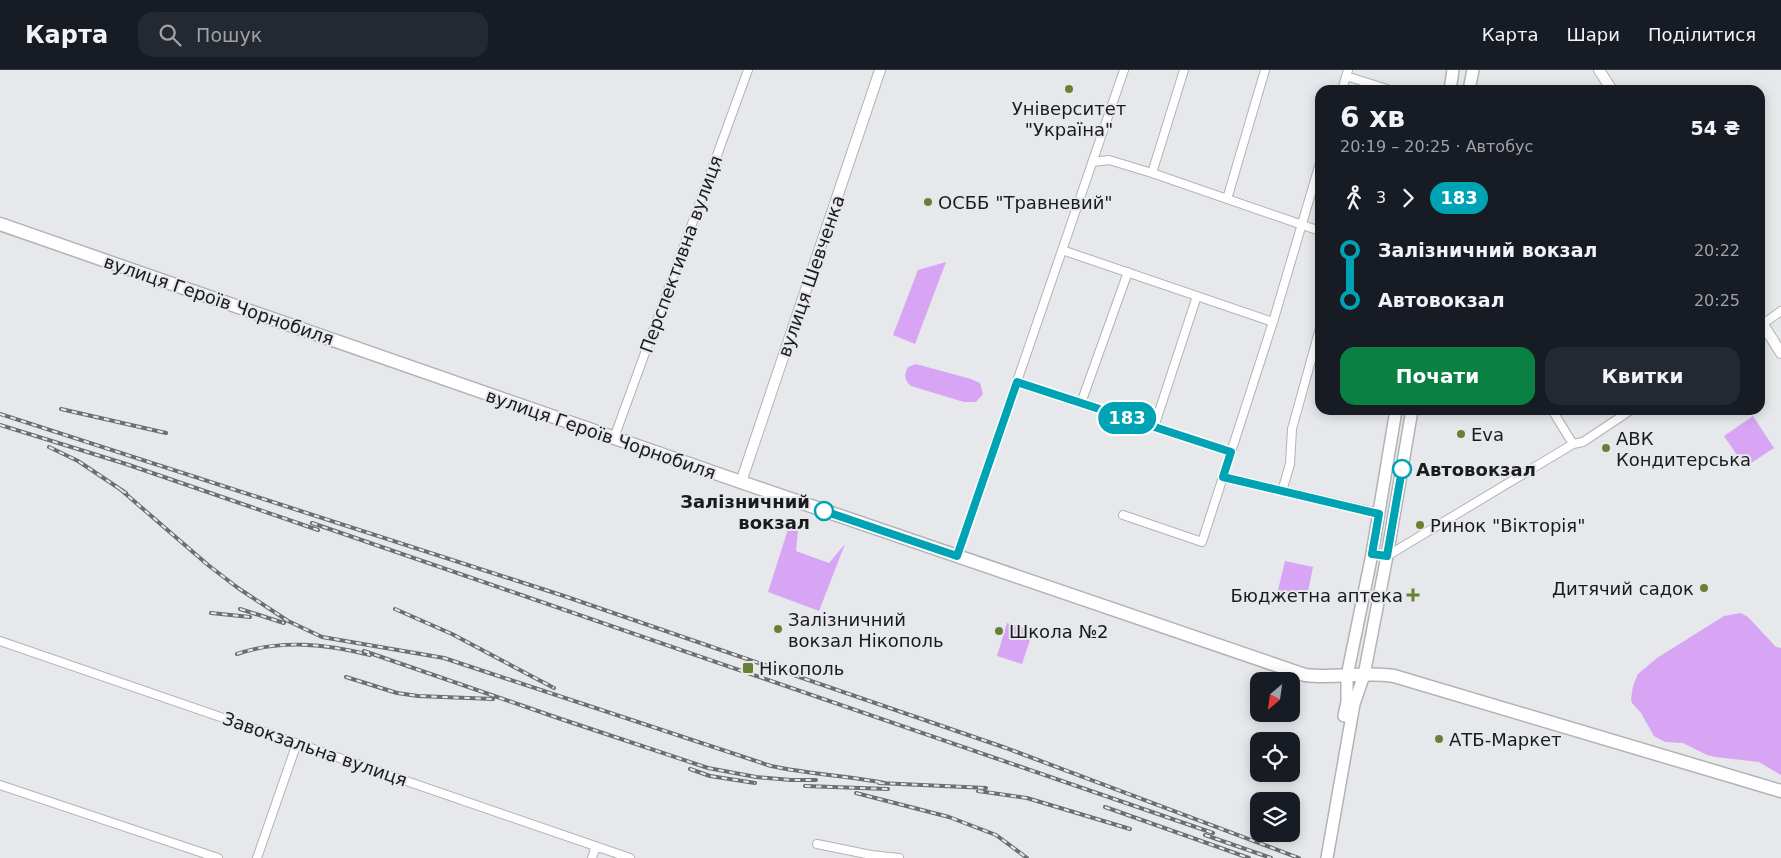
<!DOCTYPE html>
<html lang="uk">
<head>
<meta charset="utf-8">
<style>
	:root { --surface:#171b24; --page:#242831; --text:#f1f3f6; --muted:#9ea1a6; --line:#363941; --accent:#0b8043 }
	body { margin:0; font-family:"DejaVu Sans",sans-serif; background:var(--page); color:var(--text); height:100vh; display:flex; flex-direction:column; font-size:19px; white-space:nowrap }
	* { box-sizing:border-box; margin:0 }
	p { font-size:16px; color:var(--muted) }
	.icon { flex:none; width:28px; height:28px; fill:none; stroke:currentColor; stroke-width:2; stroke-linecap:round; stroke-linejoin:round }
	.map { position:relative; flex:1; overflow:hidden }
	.sheet { position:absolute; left:1315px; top:15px; width:450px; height:330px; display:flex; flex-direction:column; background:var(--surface); border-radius:15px; box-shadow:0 2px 12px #0003 }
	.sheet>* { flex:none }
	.badge { padding:0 10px; border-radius:16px; font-size:18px; line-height:32px }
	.needle { width:32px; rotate:209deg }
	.tools { position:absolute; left:1250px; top:602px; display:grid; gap:10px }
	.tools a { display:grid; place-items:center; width:50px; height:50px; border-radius:10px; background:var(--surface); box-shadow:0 2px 12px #0003; font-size:25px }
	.map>.badge { position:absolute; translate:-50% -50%; box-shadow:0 0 0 2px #fff }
	.legs { display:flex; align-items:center; gap:8px; height:55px; padding:0 25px; font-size:16px }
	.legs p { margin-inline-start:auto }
	.head { display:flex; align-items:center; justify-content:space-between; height:85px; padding:0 25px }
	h1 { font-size:28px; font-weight:800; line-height:38px }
	.primary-button { display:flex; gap:10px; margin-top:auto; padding:10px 25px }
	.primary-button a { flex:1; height:58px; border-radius:15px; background:var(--accent); color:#fff; font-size:20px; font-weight:800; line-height:58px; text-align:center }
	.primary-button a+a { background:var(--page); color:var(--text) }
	ul { padding:0 25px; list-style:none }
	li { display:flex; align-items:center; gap:18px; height:50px; font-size:19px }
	li i { display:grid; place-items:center; width:8px; height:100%; margin:0 6px; background:currentColor }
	li i::after { content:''; width:12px; height:12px; margin:-6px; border:4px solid; border-radius:50%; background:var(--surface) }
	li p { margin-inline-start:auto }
	li:first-child i { background:linear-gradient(#0000 50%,currentColor 0) }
	li:last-child i { background:linear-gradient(currentColor 50%,#0000 0) }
	header { display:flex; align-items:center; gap:30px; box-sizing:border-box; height:70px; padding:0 25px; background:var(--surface); border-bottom:1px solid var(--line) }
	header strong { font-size:24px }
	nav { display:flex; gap:28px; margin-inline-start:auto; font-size:18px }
	.search { width:350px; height:45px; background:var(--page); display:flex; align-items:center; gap:12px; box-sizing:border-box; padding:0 18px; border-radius:15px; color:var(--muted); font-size:19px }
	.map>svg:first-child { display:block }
	.green { fill:#d7a5f4 }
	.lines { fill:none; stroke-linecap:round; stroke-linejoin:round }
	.minor-casing { stroke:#b1b3b6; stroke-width:10 }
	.tertiary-casing { stroke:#b1b3b6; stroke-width:12 }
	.secondary-casing { stroke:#b1b3b6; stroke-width:14 }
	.primary-casing { stroke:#b1b3b6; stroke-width:15 }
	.minor { stroke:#fff; stroke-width:8 }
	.tertiary { stroke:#fff; stroke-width:10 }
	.secondary { stroke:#fff; stroke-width:11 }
	.primary { stroke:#fff; stroke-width:12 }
	.rail-casing { stroke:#6b6d6e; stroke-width:4 }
	.rail { stroke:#e6e8eb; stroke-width:2; stroke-dasharray:5.5; stroke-linecap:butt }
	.line-1-casing { stroke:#fff; stroke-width:11 }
	.line-1 { stroke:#00a3b4; stroke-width:8 }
	.poi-dot { fill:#698134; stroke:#e6e8eb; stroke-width:2 }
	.stop-1-dot { fill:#fff; stroke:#00a3b4; stroke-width:2.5 }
	.labels { text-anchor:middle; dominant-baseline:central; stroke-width:4; stroke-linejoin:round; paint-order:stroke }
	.poi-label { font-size:18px; fill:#1a1b1c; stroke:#e6e8eb; text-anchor:start }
	.street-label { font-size:18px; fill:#1a1b1c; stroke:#e6e8eb }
	.stop-label { font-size:18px; font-weight:bold; fill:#1a1b1c; stroke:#e6e8eb; text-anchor:start }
</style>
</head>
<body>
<header>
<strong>Карта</strong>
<div class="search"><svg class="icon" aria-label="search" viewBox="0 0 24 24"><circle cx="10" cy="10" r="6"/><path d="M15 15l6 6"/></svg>Пошук</div>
<nav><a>Карта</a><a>Шари</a><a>Поділитися</a></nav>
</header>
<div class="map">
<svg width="1781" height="788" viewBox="0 0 1781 788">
	<rect width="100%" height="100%" fill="#e6e8eb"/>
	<path class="green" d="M946,192L915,274L893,265L918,200Z
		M916,294L971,309L980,313L983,324L976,332H964L911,316C904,310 904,305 908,297Z
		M1753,346L1774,378L1745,397L1724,366Z
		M790,453L798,461L796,481L829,493L845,474L819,541L768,522Z
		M1285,491L1313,497L1307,526L1278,520Z
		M1741,543L1748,547L1776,577L1781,578V705L1759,692L1715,687L1707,685L1683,673L1665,672L1654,666L1641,643L1632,633L1631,629L1633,616L1638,604L1657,588L1724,546Z
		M1007,553L1033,561L1022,594L997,586Z"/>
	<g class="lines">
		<defs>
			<path id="minor" d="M1346,6L1390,20
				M1342,20L1348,0
				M1093,92L1109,90L1152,103L1320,161
				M1152,103L1184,0
				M1227,129L1265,0
				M1062,180L1273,252
				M1760,256L1781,241
				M1017,312L1231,382
				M1081,333L1128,202
				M1552,340L1573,374
				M1154,357L1197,226
				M614,368L748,0
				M1223,407L1379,443
				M1282,421L1290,394L1292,359L1320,258
				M1123,445L1202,472L1273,252L1320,93
				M1372,484L1387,486L1573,374L1583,372L1631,340
				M957,486L1124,0
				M0,571L630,788
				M0,715L218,788
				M817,774L871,785L899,788
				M257,788L297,673
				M592,788L596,776"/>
			<path id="tertiary" d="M1599,0L1612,20
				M1760,250L1781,283
				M741,412L880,0"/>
			<path id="secondary" d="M1450,20L1453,0
				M1469,20L1473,0
				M1344,646L1347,632V606L1372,484L1396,340
				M1327,788L1354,634L1364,605L1387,486L1412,340"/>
			<path id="primary" d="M0,154L741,412L1305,605C1335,609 1365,601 1394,606L1781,721"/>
		</defs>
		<use href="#minor" class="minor-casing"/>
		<use href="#tertiary" class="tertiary-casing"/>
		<use href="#secondary" class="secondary-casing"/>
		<use href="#primary" class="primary-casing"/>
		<use href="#minor" class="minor"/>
		<use href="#tertiary" class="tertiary"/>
		<use href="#secondary" class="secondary"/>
		<use href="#primary" class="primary"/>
		<defs>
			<path id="rail" d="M61,339L166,363
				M0,344L564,526L1006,678L1299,788
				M0,355L126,394L318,460
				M49,377L78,391L126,423
				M120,419L208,495L238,518L288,551L322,567L444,588L771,696C808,704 847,706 885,713
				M312,453L1213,763
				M240,539L284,553
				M395,539L452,564L554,618
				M211,543L250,547
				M364,581L558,648L708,698L756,707L791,710H816
				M237,584C281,569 326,574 370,585
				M346,607L397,623L418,626L493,629
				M690,699L710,706L755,713
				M879,713L986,718
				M805,716L888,719
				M978,721L1027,728L1130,759
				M856,723L949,747L996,765L1027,788
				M1105,737L1249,788
				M1205,765L1271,788"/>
		</defs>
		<use href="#rail" class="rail-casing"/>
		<use href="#rail" class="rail"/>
	</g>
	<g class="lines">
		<defs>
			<path id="line-1" d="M824,441L957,486L1017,312L1231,382L1223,407L1379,444L1372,484L1387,486L1402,399"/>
		</defs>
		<use href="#line-1" class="line-1-casing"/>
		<use href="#line-1" class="line-1"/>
	</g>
	<g class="poi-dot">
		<circle cx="1069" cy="19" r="5"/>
		<circle cx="928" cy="132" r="5"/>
		<circle cx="1461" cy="364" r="5"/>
		<circle cx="1606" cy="378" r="5"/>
		<circle cx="1420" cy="455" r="5"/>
		<circle cx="1704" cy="518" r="5"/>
		<path d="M1410.5 517.5h5v5h5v5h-5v5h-5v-5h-5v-5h5z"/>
		<circle cx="778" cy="559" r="5"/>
		<circle cx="999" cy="561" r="5"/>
		<rect x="742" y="592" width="12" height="12" rx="2.5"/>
		<circle cx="1439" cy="669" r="5"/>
	</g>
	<g class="stop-1-dot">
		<circle cx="1402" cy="399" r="9"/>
		<circle cx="824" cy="441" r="9"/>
	</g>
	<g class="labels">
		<g class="poi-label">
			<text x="1069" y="38" text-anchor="middle">Університет<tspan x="1069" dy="21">"Україна"</tspan></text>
			<text x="938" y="132">ОСББ "Травневий"</text>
			<text x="1471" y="364">Eva</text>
			<text x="1616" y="368">АВК<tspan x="1616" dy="21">Кондитерська</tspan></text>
			<text x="1430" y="455">Ринок "Вікторія"</text>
			<text x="1694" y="518" text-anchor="end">Дитячий садок</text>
			<text x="1403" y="525" text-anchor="end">Бюджетна аптека</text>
			<text x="788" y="549">Залізничний<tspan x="788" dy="21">вокзал Нікополь</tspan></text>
			<text x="1009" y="561">Школа №2</text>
			<text x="759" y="598">Нікополь</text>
			<text x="1449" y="669">АТБ-Маркет</text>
		</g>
		<g class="street-label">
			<text transform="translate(681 184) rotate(-70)">Перспективна вулиця</text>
			<text transform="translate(811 206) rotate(-71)">вулиця Шевченка</text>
			<text transform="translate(219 230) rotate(19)">вулиця Героїв Чорнобиля</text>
			<text transform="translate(601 364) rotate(19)">вулиця Героїв Чорнобиля</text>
			<text transform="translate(315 679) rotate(19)">Завокзальна вулиця</text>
		</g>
		<g class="stop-label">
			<text x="1416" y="399">Автовокзал</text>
			<text x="810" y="431" text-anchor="end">Залізничний<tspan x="810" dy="21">вокзал</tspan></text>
		</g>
	</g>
</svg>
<div class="tools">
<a><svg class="needle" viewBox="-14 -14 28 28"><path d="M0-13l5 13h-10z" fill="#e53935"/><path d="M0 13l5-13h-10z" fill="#9ea1a6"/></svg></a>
<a><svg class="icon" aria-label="locate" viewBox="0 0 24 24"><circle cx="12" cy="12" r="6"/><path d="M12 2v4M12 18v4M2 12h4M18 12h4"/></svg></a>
<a><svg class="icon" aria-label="layers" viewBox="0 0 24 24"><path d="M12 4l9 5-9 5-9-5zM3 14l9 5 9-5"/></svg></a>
</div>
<b class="badge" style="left:1127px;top:348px;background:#00a3b4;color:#fff">183</b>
<section class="sheet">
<div class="head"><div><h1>6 хв</h1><p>20:19 – 20:25 · Автобус</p></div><b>54 ₴</b></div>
<div class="legs"><svg class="icon" aria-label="walk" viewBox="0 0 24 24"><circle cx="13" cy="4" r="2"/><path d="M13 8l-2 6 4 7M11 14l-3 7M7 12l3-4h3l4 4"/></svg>3<svg class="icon" aria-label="forward" viewBox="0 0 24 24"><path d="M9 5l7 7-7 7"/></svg><b class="badge" style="background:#00a3b4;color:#fff">183</b></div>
<ul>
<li><i style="color:#00a3b4"></i><b>Залізничний вокзал</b><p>20:22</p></li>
<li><i style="color:#00a3b4"></i><b>Автовокзал</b><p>20:25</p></li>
</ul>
<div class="primary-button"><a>Почати</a><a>Квитки</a></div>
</section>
</div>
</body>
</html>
